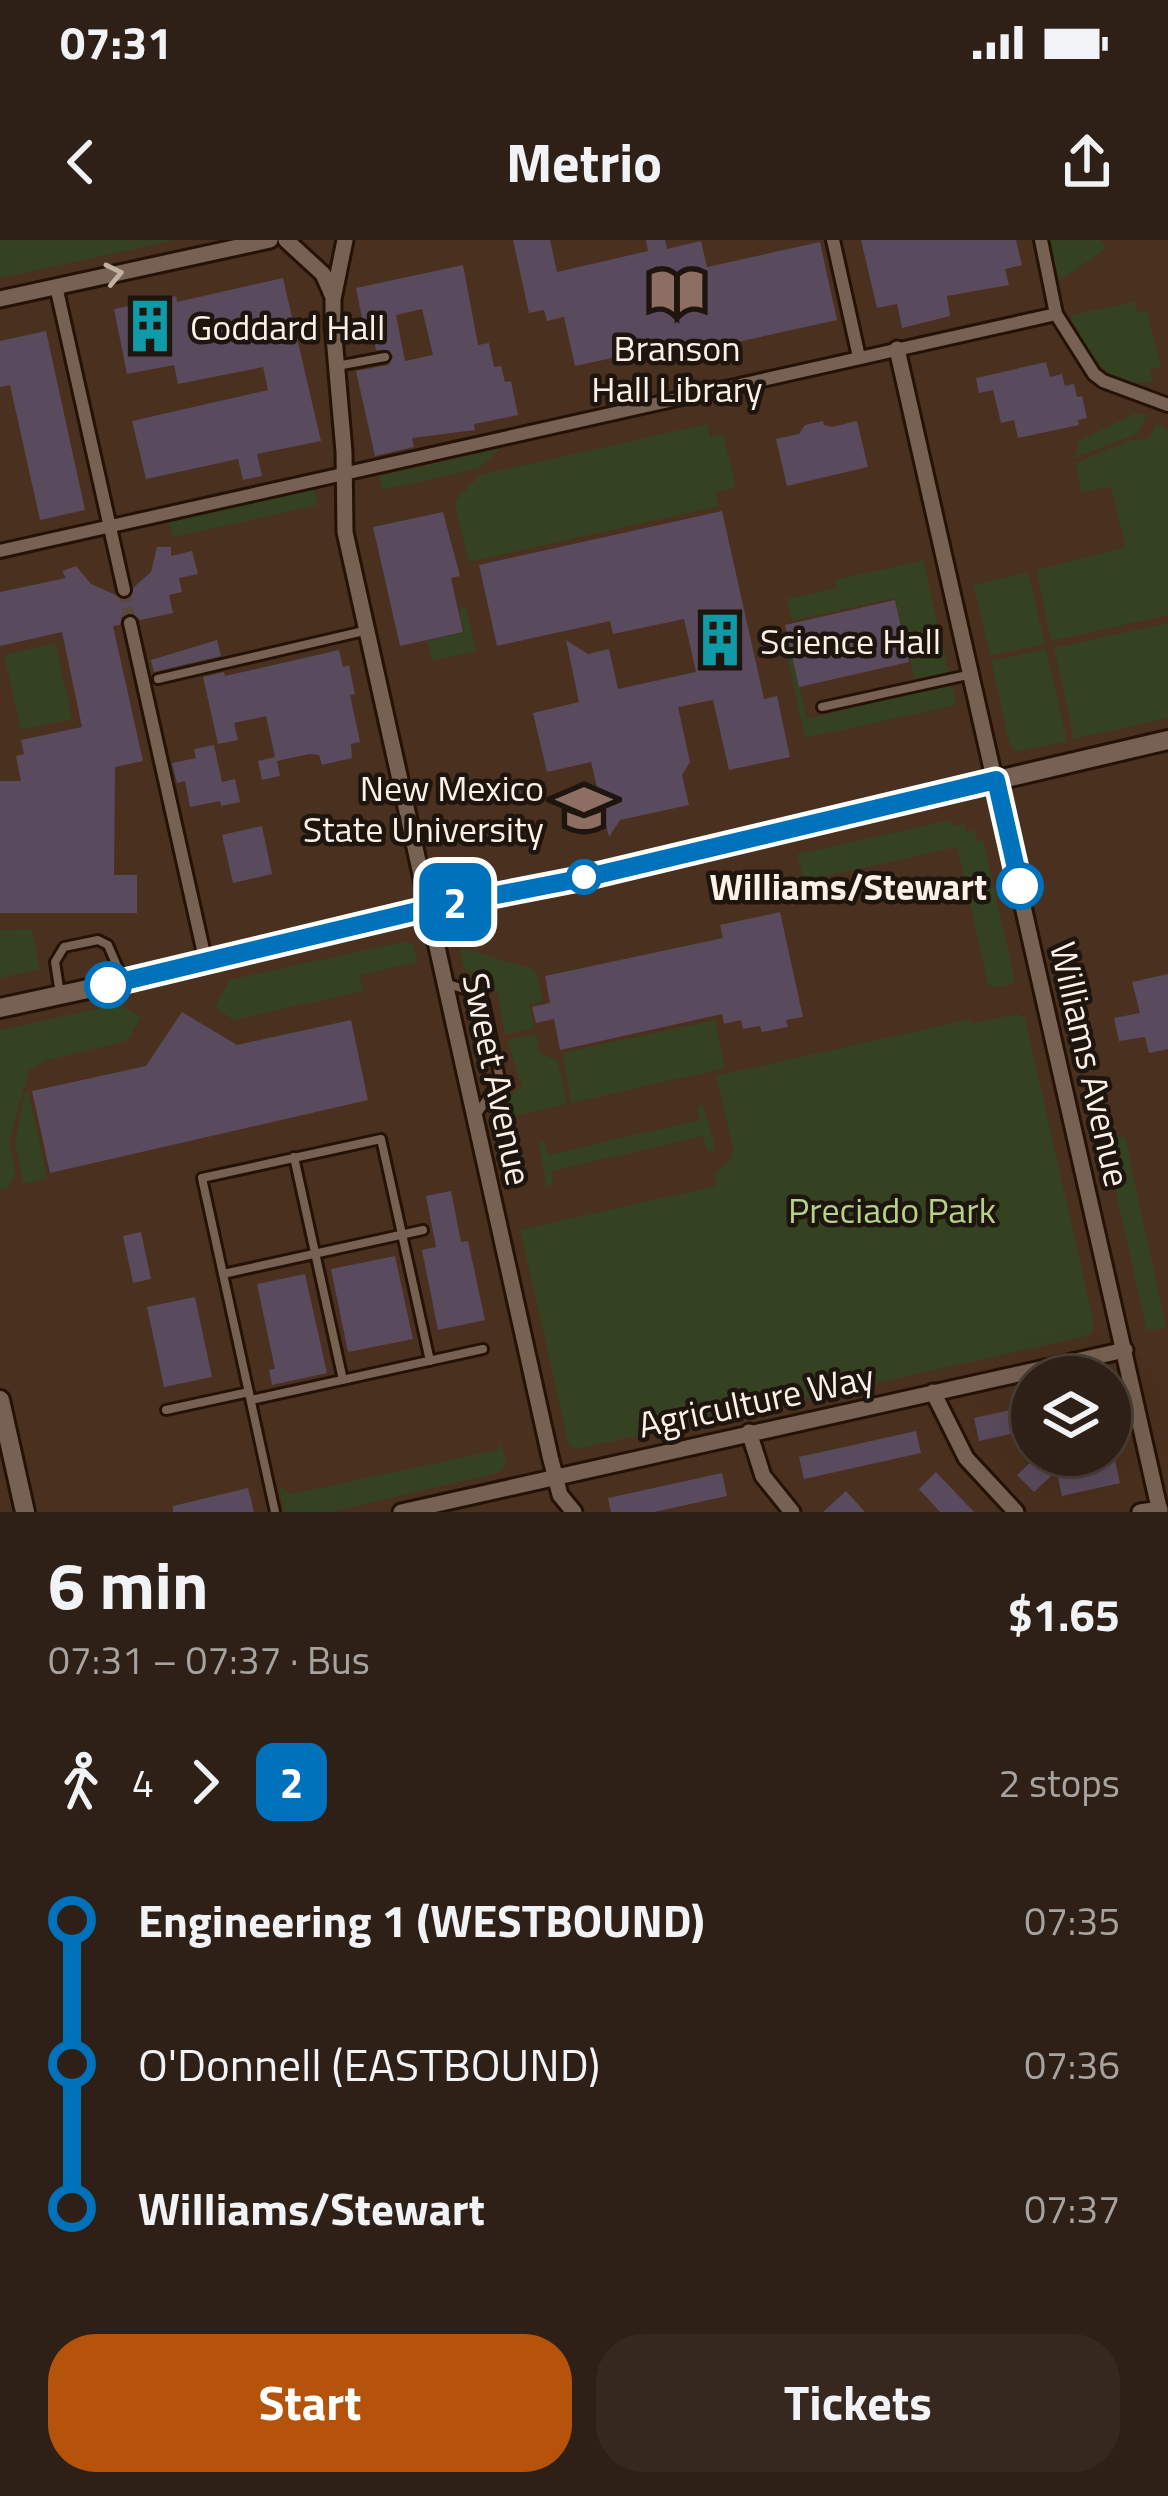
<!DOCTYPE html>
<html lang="en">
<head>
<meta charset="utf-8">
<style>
	:root { --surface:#2e2016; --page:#36281f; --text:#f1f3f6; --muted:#a7a3a1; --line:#493e35; --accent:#b45309 }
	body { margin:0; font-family:"Titillium Web",sans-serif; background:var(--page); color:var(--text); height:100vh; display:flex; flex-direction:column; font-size:45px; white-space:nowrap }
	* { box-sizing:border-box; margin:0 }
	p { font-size:39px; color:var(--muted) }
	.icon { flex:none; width:66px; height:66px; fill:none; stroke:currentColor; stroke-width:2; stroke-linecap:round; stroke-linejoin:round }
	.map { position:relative; height:1272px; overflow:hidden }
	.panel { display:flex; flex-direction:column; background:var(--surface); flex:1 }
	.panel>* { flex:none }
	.badge { padding:0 24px; border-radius:18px; font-size:42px; line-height:78px }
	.controls { position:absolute; left:1011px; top:1116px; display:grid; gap:24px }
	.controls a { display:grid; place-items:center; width:120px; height:120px; border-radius:50%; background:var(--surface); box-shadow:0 12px 48px #0002,0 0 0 3px var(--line); font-size:60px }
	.map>.badge { position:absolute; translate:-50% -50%; box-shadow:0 0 0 6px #fff }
	.legs { display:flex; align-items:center; gap:18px; height:132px; padding:0 48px; font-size:39px }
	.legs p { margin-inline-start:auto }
	.summary { display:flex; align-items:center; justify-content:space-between; height:204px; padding:0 48px }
	h1 { font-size:66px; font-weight:700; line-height:90px }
	.primary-button { display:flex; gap:24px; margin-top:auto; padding:24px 48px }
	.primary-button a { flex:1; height:138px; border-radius:48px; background:var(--accent); color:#fff; font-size:48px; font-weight:700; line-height:138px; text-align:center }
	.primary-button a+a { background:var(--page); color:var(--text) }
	ul { padding:0 48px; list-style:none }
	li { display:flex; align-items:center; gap:42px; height:144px; font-size:45px }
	li i { display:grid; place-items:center; width:18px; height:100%; margin:0 15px; background:currentColor }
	li i::after { content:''; width:30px; height:30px; margin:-15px; border:9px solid; border-radius:50%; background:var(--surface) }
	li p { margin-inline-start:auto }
	li:first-child i { background:linear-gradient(#0000 50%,currentColor 0) }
	li:last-child i { background:linear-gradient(currentColor 50%,#0000 0) }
	.status { display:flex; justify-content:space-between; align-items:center; height:84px; padding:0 60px; background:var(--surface); direction:ltr }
	.status svg { height:33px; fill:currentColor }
	header { display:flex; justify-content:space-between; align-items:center; height:156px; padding:0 48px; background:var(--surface); font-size:54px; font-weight:700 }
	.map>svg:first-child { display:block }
	.built { fill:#4a301e; fill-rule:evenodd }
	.green { fill:#354221 }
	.building { fill:#5a4a5d; fill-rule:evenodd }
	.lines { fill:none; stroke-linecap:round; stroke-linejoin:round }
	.pedestrian-tunnel { stroke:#5b483b; stroke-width:12; stroke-dasharray:12 6; stroke-linecap:butt }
	.service-casing { stroke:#241206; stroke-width:14 }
	.pedestrian-casing { stroke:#241206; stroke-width:18 }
	.minor-casing { stroke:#241206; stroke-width:21 }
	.tertiary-casing { stroke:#241206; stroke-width:24 }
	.service { stroke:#776152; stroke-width:8 }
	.pedestrian { stroke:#776152; stroke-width:12 }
	.minor { stroke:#776152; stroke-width:15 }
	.tertiary { stroke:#776152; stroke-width:18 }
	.oneway { stroke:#c1b0a4 }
	.line-1-casing { stroke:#fff; stroke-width:27 }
	.line-1 { stroke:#0072bc; stroke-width:18 }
	.stop-1-dot { fill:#fff; stroke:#0072bc; stroke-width:6 }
	.labels { text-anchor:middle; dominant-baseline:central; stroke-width:9; stroke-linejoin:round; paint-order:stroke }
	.poi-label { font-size:36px; fill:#fdf0e7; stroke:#1e150f; text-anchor:start }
	.stop-label { font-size:36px; font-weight:bold; fill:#fdf0e7; stroke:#1e150f; text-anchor:end }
	.street-label { font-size:36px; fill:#fdf0e7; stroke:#1e150f }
	.park-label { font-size:36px; fill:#b5d388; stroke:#1e150f }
</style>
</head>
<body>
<div class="status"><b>07:31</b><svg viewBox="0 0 49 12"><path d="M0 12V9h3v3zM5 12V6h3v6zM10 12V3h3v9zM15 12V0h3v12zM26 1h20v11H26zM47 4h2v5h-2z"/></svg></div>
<header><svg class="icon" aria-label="back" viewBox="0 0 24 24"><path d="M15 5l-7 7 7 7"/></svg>Metrio<svg class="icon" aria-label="share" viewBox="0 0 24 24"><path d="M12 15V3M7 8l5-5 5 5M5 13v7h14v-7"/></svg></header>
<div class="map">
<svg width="1168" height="1272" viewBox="0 0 1168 1272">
	<rect width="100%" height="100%" fill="#3e2a1d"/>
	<path class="built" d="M0,0H1168V1272H0ZM1032,1137H1110V1215H1032Z"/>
	<path class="green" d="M0,0H175L0,38Z
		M1049,0H1101L1107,8L1059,41Z
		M1135,62L1138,73L1147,71L1161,127L1150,129L1152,141C1104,151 1089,111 1070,75Z
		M1136,173L1146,176L1138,193L1075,218L1079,201Z
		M707,184L710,197L723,194L736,247L716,252L719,266L469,322L454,262L480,235Z
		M1157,184L1168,189V375L1051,401L1036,330L1126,307L1111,247L1081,252L1076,223L1127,201L1149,198Z
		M501,208L479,228L382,250L379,236Z
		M314,249L318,265L173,297L168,281Z
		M923,320L949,433L915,441L895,358L792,381L787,359L836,348L835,340Z
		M1028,332L1045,404L990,416L974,345Z
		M466,367L476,411L432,421L427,401L464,392L459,369Z
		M1168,383V478L1074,499L1054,408Z
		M788,398L807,479L952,444L956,465L805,498L783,399Z
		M55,403L72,479L21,490L4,415Z
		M1046,409L1067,501L1015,512L1009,502L991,421Z
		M951,580L953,586L964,584L966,592L974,590L977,602L983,600L1015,741C1008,746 995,750 988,744L957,607L804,641L797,614Z
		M32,689L40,729L0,738V690Z
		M402,702L413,704L418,722L360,735L363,751L233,780L215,767L229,740Z
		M464,708L535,730L543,761L529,764L534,788L505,794L497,751L464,728L460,711Z
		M118,764L141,777L126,801L44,821L29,831L9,901L16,935L9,947L0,949V790Z
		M1018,774L1025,778L1094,1084L1091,1095L577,1209L569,1206L520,990L716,946L715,932L730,921L733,909L716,836L971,779L973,783Z
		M715,780L725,828L571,863L562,813Z
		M536,794L540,813L558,821L567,864L496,880L515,850L522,848L507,800Z
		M25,852L29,853L47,938L23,944L15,901Z
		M703,864L715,907L712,912L707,911L703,896L552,931L553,945L546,946L538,900L545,902L548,915L699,880L698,866Z
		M1107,895L1125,897L1166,1087L1147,1091L1103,896Z
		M501,1204L506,1224L500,1232L332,1272H284L279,1247L292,1254L497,1210Z"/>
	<path class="building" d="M513,0H550L557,32L648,11L646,0H665L667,9L701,1L707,27L820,2L837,80L665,118L663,107L575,126L564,77L547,81L544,70L529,73Z
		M861,0H1016L1022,25L1005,29L1009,45L947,56L950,76L902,88L897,64L877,68Z
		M463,25L478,105L489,103L494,127L501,126L505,142L511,141L518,175L474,184L475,190L412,198L414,207L375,216L356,131L388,125L393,117L389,110H376L370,82L363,83L356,48ZM422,69L433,115L405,121L396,75Z
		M283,38L321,201L257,214L262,236L243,240L238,219L146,239L132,181L268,150L263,127L178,144L174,125L127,134L114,69L176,56L177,62Z
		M46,91L85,270L40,280L10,145L0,147V101Z
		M1046,122L1050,137L1062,134L1065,146L1074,144L1077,157L1082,156L1087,178L1078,180L1079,185L1018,198L1014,180L1001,183L993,150L979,153L976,138Z
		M823,181L824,185L832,187L857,181L868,227L787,246L776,199L799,194L805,185Z
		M722,271L764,459L777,456L790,517L729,530L713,460L678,467L690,522L682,535L689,565L620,580L609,597L591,522L547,532L533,473L579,462L566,400L588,414L609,409L618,449L696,432L684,379L613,394L610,381L497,406L479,325Z
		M443,272L460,336L451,338L463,392L400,406L373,287Z
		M157,307H171V316L192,311L198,334L179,338L182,352L169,355L173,373L140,380L129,373L122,376L120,385L113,386L143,521L115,527L114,635H137V673H0V541H21L16,516L24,514L21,500L82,487L62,392L0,406V352L66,338L62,331L76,326L91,344L127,360L134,347L151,332Z
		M895,360L909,422L799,447L785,385Z
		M217,400L221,416L154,432L151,420Z
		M339,410L343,427L349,425L355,454L350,455L360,502L351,504L352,518L322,525L319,515L309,514L277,521L280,536L262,540L258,521L275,517L266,476L234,483L238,500L218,504L203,437L224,432L225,436Z
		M214,505L222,542L235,539L240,562L221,566L220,561L190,567L185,541L177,543L172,523L196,518L194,509Z
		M262,586L272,634L233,643L222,595Z
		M780,672L803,777L786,780L788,787L762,792L760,786L743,789L741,780L724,784L722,774L560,810L554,779L536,783L532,767L550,763L545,736L723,698L720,685Z
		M1168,734V809L1149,813L1145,797L1119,801L1114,778L1140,773L1132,742Z
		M182,772L237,805L351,780L368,860L50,933L32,851L146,826Z
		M451,951L461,1002L468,1001L485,1080L438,1090L422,1010L436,1007L426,956Z
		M141,992L151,1039L133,1043L123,996Z
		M395,1016L413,1099L348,1112L331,1029Z
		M305,1034L327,1133L272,1145L269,1130L275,1129L257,1044Z
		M195,1057L212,1137L164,1147L147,1067Z
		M1032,1165V1189L979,1201L974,1178Z
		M916,1191L921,1213L804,1239L799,1217Z
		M1035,1218L1051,1236L1034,1252L1017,1235Z
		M1115,1220L1120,1243L1062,1256L1057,1233Z
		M936,1232L974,1272H940L919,1249Z
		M722,1233L727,1256L654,1272H611L608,1258Z
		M248,1248L254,1272H173V1266Z
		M846,1251L865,1272H823Z"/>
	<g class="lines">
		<path class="pedestrian-tunnel" d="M124,350L130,383"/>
		<defs>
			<path id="service" d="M337,126L385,117
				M158,439L364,391
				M822,467L972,434
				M448,744L477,753L484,762L500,839L476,876
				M60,754L55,722L64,707L98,700L108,705L123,740
				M294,917L343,1140
				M223,1034L423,990
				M251,1160L483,1109
				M166,1170L249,1152
				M275,1272L202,938L381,899L430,1121"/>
			<path id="pedestrian" d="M833,0L859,117
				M1041,0L1056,74L1094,134L1103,141L1168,165
				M56,46L124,350
				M0,311L1056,74
				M130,383L206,723"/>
			<path id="minor" d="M286,0L323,34L333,57
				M345,0L333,59V85L344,212L345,292L550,1216L560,1255L574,1272
				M0,59L270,0
				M897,109L1160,1272
				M933,1152L966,1218L1016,1272
				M749,1192L763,1236L792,1272
				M401,1272L1125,1110
				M1140,1272L1160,1269"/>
			<path id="tertiary" d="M0,768L199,725L430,668L584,637L1168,500
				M0,1160L25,1272"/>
		</defs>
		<use href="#service" class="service-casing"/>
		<use href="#pedestrian" class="pedestrian-casing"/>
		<use href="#minor" class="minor-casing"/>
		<use href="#tertiary" class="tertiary-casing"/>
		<use href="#service" class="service"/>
		<use href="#pedestrian" class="pedestrian"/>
		<use href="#minor" class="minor"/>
		<use href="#tertiary" class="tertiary"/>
	</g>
	<defs><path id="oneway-chevron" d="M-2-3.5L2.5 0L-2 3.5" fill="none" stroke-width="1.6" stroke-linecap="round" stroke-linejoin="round" transform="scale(3)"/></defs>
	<use class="oneway" href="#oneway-chevron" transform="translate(114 34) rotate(-12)"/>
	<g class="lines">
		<defs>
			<path id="line-1" d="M108,745L430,668L584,638L996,540L1020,646"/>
		</defs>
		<use href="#line-1" class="line-1-casing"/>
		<use href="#line-1" class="line-1"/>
	</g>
	<defs>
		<symbol id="library-bare" viewBox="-9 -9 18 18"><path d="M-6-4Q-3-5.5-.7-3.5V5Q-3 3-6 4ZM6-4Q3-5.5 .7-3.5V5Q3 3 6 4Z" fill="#8d6e63" stroke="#1e150f" stroke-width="2.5" paint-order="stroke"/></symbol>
		<symbol id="building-bare" viewBox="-9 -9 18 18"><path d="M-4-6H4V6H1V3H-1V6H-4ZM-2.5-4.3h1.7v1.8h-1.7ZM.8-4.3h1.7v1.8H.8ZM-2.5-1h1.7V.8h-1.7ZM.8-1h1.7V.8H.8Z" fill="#0f9aa8" stroke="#1e150f" stroke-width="2.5" paint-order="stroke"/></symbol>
		<symbol id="university-bare" viewBox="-9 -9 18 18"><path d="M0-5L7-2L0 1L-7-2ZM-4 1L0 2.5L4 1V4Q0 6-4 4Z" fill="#8d6e63" stroke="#1e150f" stroke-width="2.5" paint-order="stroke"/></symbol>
	</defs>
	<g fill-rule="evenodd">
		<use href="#library-bare" x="639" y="13" width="76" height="76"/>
		<use href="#building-bare" x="112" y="48" width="76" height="76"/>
		<use href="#building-bare" x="682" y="362" width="76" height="76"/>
		<use href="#university-bare" x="546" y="530" width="76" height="76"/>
	</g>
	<g class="stop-1-dot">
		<circle cx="584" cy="637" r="15"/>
		<circle cx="1020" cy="646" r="21"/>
		<circle cx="108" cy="745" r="21"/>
	</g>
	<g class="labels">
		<g class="poi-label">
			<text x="190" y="86">Goddard Hall</text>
			<text x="677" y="107" text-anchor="middle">Branson<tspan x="677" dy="41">Hall Library</tspan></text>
			<text x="760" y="400">Science Hall</text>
			<text x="544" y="547" text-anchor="end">New Mexico<tspan x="544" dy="41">State University</tspan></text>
		</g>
		<g class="stop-label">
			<text x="987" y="646">Williams/Stewart</text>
		</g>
		<g class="street-label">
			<text transform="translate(1091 824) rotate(77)">Williams Avenue</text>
			<text transform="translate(498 839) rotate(78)">Sweet Avenue</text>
			<text transform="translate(756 1160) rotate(-12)">Agriculture Way</text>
		</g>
		<g class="park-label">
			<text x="892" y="969">Preciado Park</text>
		</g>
	</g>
</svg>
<div class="controls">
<a><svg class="icon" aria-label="layers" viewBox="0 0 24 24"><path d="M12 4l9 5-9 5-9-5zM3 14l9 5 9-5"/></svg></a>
</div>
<b class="badge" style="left:455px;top:662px;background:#0072bc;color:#fff">2</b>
</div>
<section class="panel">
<div class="summary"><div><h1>6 min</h1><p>07:31 – 07:37 · Bus</p></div><b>$1.65</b></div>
<div class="legs"><svg class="icon" aria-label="walk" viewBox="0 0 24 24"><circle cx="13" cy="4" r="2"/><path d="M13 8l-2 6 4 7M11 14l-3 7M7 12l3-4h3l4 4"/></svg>4<svg class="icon" aria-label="forward" viewBox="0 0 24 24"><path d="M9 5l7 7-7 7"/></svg><b class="badge" style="background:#0072bc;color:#fff">2</b><p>2 stops</p></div>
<ul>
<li><i style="color:#0072bc"></i><b>Engineering 1 (WESTBOUND)</b><p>07:35</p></li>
<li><i style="color:#0072bc"></i><span>O'Donnell (EASTBOUND)</span><p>07:36</p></li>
<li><i style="color:#0072bc"></i><b>Williams/Stewart</b><p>07:37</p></li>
</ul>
<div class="primary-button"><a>Start</a><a>Tickets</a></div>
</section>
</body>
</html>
